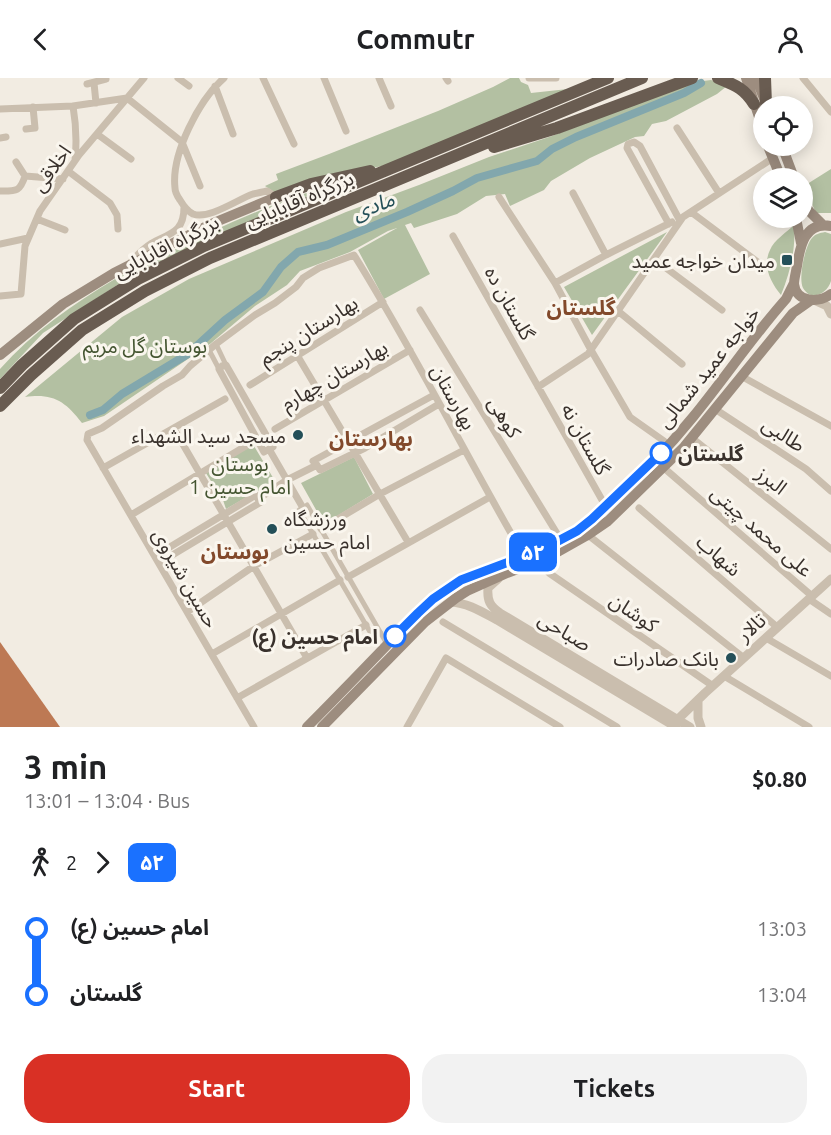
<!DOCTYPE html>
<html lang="en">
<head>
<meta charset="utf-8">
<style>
	:root { --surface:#fff; --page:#f2f2f2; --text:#202124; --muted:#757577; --accent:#d93025 }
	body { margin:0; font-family:Ubuntu,"Noto Sans Arabic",sans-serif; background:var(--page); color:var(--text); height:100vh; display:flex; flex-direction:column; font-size:22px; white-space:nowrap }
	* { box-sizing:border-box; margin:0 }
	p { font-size:20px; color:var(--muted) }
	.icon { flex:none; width:33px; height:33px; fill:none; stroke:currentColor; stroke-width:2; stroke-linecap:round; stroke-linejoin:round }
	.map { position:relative; height:649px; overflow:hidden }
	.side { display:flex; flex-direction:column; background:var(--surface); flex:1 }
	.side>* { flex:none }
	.badge { padding:0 12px; border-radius:9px; font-size:21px; line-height:39px }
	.fabs { position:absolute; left:753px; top:18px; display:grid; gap:12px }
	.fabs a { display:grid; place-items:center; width:60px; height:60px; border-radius:50%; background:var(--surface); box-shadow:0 3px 15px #0003; font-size:30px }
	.map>.badge { position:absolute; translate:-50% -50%; box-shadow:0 0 0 3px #fff }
	.legs { display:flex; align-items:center; gap:9px; height:66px; padding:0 24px; font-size:20px }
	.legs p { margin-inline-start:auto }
	.headline { display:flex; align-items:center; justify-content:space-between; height:102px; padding:0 24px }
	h1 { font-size:33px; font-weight:700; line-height:45px }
	.cta { display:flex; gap:12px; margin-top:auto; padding:12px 24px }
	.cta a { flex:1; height:69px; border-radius:24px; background:var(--accent); color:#fff; font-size:24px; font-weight:700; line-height:69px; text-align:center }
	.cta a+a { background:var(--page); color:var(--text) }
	ul { padding:0 24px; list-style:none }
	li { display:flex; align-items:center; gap:21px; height:66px; font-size:22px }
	li i { display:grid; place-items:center; width:9px; height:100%; margin:0 8px; background:currentColor }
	li i::after { content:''; width:15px; height:15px; margin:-8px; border:4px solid; border-radius:50%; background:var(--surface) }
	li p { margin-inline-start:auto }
	li:first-child i { background:linear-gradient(#0000 50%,currentColor 0) }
	li:last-child i { background:linear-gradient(currentColor 50%,#0000 0) }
	header { display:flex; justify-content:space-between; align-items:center; height:78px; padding:0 24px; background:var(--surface); font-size:27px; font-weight:700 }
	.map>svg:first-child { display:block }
	.green { fill:#b3c0a2 }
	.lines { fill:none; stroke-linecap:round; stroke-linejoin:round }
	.canal { stroke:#82a7ad; stroke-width:8 }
	.building { fill:#bd7954 }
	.pedestrian { stroke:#cabeae; stroke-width:5 }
	.minor { stroke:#cabeae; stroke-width:7 }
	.tertiary { stroke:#cabeae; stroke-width:9 }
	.secondary { stroke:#9d8d7f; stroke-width:10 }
	.trunk { stroke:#695c51; stroke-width:12 }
	.line-1-casing { stroke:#fff; stroke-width:14 }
	.line-1 { stroke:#1a71ff; stroke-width:9 }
	.poi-dot { fill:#244f58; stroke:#faf6ee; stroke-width:2 }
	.stop-1-dot { fill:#fff; stroke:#1a71ff; stroke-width:3 }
	.labels { text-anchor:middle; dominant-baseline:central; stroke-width:6; stroke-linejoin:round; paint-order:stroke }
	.street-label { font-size:20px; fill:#39312c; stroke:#faf6ee }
	.poi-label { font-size:20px; fill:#39312c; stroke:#faf6ee; text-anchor:end }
	.park-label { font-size:20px; fill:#445531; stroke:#faf6ee }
	.stop-label { font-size:20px; font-weight:bold; fill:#39312c; stroke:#faf6ee; text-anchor:start }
	.water-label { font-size:21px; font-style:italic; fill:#244f58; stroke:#faf6ee }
	.neighbourhood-label { font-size:21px; font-weight:bold; fill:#82492b; stroke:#faf6ee }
</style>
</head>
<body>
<header><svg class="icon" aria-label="back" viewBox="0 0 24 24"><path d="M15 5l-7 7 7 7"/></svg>Commutr<svg class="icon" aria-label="person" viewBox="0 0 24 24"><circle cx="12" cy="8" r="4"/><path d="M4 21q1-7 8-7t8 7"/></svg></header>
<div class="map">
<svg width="831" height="649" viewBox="0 0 831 649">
	<rect width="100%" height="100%" fill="#f2ece2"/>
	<path class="green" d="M510,0H519L521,4L528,7L531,15L568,11L391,86L354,94L277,116L265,108L278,102L276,96L329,76L438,33L493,9Z
		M711,2L727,8L717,16L666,43L652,46L644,58L635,59L590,80L551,103L544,112L510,128L505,116L486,118L457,136L414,150L411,145L405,147L430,196L384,221L358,172L397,150L388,153L350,174L300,193L287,207L255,228L210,266L104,338L82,345C65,323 53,315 25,319L122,239L189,201L346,134L419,107L489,79L552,58L687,5Z
		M831,91V135H816L804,108Z
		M354,100L202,164L139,193L43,255L0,301V291C33,254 73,226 115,201C129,193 145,187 160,179C224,146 284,120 354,100Z
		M794,147C796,171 790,195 781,217C771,205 762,188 770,172C774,162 787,154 794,147Z
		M667,154L592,257L564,209Z
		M825,154L831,156C831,167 831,193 831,203C827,216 811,224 803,210C798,200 805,168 812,160C815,156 820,155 825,154Z
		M251,363L275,403L226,431L223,422L204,392Z
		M354,379L373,416L324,446L301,405Z"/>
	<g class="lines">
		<path class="canal" d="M90,337L103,332L122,316L188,276L225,242L263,214L281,189L298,174L327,167L407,134L453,113L477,100L537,83L552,71L576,59L684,15L701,5"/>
	</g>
	<path class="building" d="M0,564L60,649H0Z"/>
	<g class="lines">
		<path class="pedestrian" d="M216,266L226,287
			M209,272L219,291
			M381,555L373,559L299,432L307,427L387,566"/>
		<path class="minor" d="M178,0L189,8
			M224,0C199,22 171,76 175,110C175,115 178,119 180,122C183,127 187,133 193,136C209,142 238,121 253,116C258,115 262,114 267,113L276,119
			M263,0L294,66
			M324,0L346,53
			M379,0L391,28
			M446,0L448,3
			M529,0H556
			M803,0L831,34
			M94,5L96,25
			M87,6L106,1
			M215,8L233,56
			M73,28C76,46 77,63 75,82
			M0,31L73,28L127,20L182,64L200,108
			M677,50L719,115
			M26,51L35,50L33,29
			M97,56L131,81
			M0,60L6,59
			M68,93L110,125L117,137L118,151
			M25,98L63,101
			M0,113C16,113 20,114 25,98L16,84
			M573,115L606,177
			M499,119L555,205L591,272L630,339L664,363
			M691,134L763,188
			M37,141L65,152
			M669,146L627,70L628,66L634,64L640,68L679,141
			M453,158L606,429
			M0,166L28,160
			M654,181L722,232
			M131,184C137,177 144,170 152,165C171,155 184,154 184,129
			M555,205L606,177L672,144
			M0,218L21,216L25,168L40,133L79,77L144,0
			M420,232L561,462
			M618,233L682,286
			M297,277L408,464
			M226,287L273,369L264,374L219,291L222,288Z
			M741,298L831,348
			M250,307L383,224
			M538,309L588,276L683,139L773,80
			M715,331L806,391L831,413
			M174,351L307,580
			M275,351L410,272
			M692,360L831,471
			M269,371L303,430
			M317,387L320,392L365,370L439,326
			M103,390L225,321
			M664,390L812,518
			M639,430L777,549
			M131,437L249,366
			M321,451L380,416L464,372
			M588,457L744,580
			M155,478L256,417L258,421
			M539,483L549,495L713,608
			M159,485L261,424L258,421L287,402L317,387L313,383L434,317
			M348,499L490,419
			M809,521L831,536
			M187,534L254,488L313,456
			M443,544L617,649
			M766,560L831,598
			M212,576L340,502
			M724,598L809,649
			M237,620L366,547
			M254,649L87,362L88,356L102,350L163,308L182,297L190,288L216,266L255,237L275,225L296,209L303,200L319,190L354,177C415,275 466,378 524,478
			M407,649L446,580L560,649"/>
		<path class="tertiary" d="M816,223L827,228L831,236
			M498,501L488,510C487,523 490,528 500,535L690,649
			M451,524C468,525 482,534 497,542L676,649
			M698,622V640L701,649
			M674,645L705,615L831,501"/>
		<path class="secondary" d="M746,0L764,54
			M756,0L765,23
			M768,68L781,100
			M782,68L794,100
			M802,122L809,133L823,147
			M796,140L801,165
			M831,148C805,143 800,168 797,188C796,194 794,201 794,206C796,225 819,225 831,216
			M0,277L63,226L114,195L211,146L276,119
			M307,649C334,622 360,595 386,568C406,547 425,525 449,510C494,482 551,477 592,442C628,411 663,376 693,339C725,300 753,258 786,221L794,205
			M322,649L425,544L456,520L467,513L507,495L547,480L586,458L608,443L684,369L793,235L810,223"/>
		<path class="trunk" d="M718,0C735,7 744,10 754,26
			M765,0L766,26
			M494,69L557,50L692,0
			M276,119L311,106L370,93
			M0,310L22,287L74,241L138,201L204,168L608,0
			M0,328L31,297L82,252L145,213L210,180L642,0"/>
	</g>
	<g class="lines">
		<defs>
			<path id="line-1" d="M395,558L418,535L433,521L461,502L543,471L577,453L592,441L661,375"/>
		</defs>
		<use href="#line-1" class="line-1-casing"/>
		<use href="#line-1" class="line-1"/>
	</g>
	<g class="poi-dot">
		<rect x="781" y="176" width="12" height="12" rx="3"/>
		<circle cx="298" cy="357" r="6"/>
		<circle cx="272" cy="451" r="6"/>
		<circle cx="731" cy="580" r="6"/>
	</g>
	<g class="stop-1-dot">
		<circle cx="661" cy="375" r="10"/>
		<circle cx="395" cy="558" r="10"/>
	</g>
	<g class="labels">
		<g class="street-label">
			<text transform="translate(51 90) rotate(-54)">اخلاقی</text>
			<text transform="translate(299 121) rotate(-23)">بزرگراه آقابابایی</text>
			<text transform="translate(166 168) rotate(-27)">بزرگراه اقابابایی</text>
			<text transform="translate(510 225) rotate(61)">گلستان ده</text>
			<text transform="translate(308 252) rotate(-32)">بهارستان پنجم</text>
			<text transform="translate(708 289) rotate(-51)">خواجه عمید شمالی</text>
			<text transform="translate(334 297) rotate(-30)">بهارستان چهارم</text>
			<text transform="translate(454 319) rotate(61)">بهارستان</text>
			<text transform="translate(505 339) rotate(59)">کوهی</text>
			<text transform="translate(784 356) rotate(33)">طالبی</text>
			<text transform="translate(586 361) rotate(61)">گلستان نه</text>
			<text transform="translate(772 402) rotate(38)">البرز</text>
			<text transform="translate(762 453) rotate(41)">علی محمد چیتی</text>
			<text transform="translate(719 477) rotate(41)">شهاب</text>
			<text transform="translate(186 500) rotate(60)">حسین شیروی</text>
			<text transform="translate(634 534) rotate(34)">کوشان</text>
			<text transform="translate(751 549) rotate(-42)">تالار</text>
			<text transform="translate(565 553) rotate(31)">صباحی</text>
		</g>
		<g class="poi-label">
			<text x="775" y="182">میدان خواجه عمید</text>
			<text x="286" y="357">مسجد سید الشهداء</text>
			<text x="284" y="440" text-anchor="start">ورزشگاه<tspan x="284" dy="23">امام حسین</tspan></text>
			<text x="719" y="580">بانک صادرات</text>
		</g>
		<g class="park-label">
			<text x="145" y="267">بوستان گل مریم</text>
			<text x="240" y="385">بوستان<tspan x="240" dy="23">امام حسین 1</tspan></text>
		</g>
		<g class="stop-label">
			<text x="678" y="375">گلستان</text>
			<text x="378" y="558" text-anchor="end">امام حسین (ع)</text>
		</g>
		<g class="water-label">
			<text transform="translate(373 127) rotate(-21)">مادی</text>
		</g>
		<g class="neighbourhood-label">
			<text x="581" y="229">گلستان</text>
			<text x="371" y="360">بهارستان</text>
			<text x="235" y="473">بوستان</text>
		</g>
	</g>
</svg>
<div class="fabs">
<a><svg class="icon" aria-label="locate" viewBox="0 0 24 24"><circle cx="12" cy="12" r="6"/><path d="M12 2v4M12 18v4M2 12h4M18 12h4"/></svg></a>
<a><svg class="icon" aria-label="layers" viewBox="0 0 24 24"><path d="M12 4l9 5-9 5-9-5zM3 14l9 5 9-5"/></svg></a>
</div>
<b class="badge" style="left:533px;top:474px;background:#1a71ff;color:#fff">۵۲</b>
</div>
<section class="side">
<div class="headline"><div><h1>3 min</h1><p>13:01 – 13:04 · Bus</p></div><b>$0.80</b></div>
<div class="legs"><svg class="icon" aria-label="walk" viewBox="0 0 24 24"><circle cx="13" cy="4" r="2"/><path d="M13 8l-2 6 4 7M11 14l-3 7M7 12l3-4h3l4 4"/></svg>2<svg class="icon" aria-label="forward" viewBox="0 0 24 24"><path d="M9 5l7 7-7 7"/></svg><b class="badge" style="background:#1a71ff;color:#fff">۵۲</b></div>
<ul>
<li><i style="color:#1a71ff"></i><b>امام حسین (ع)</b><p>13:03</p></li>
<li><i style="color:#1a71ff"></i><b>گلستان</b><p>13:04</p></li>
</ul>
<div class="cta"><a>Start</a><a>Tickets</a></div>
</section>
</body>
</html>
